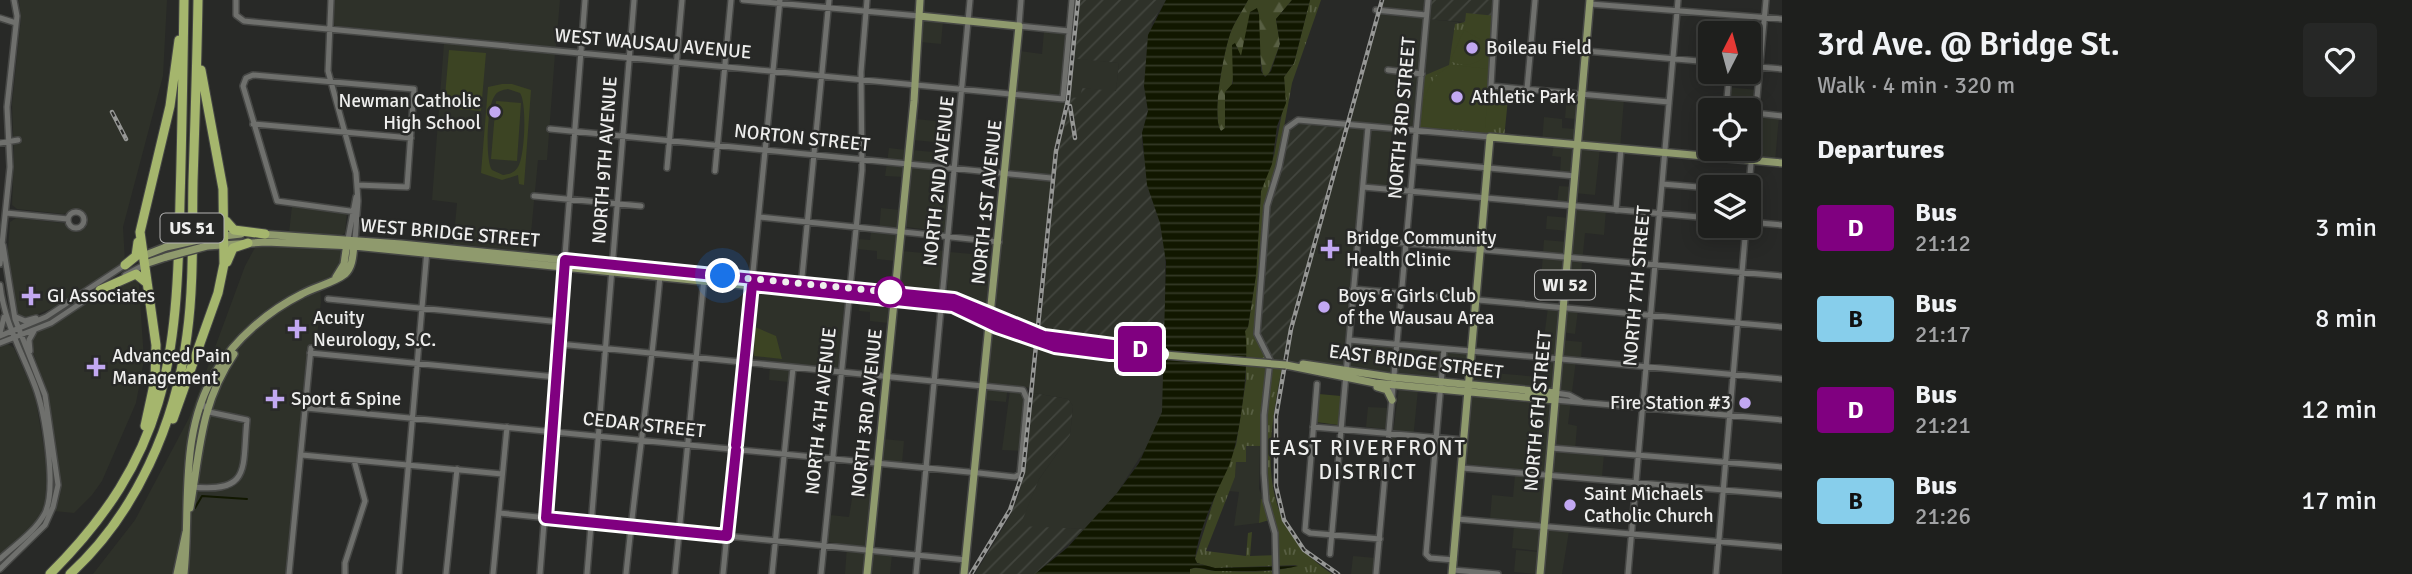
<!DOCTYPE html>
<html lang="en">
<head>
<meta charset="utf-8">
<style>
	:root { --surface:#1e1f1d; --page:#262726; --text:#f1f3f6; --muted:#a1a2a4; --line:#3c3d3b }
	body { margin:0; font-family:Signika,sans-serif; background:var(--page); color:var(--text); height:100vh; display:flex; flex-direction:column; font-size:26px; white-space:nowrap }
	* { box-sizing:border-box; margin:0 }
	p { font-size:23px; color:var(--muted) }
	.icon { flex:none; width:38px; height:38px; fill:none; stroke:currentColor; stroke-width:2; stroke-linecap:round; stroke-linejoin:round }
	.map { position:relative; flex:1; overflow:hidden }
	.sheet { display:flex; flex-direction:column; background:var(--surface); width:630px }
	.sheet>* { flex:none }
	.badge { padding:0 14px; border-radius:5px; font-size:24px; line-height:46px }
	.needle { width:46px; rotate:6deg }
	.fabs { position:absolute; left:1698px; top:21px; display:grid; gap:14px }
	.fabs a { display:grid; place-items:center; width:63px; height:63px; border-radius:7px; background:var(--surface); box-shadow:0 4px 18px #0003,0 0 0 2px var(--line); font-size:35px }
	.you { position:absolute; width:35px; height:35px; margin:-18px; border:5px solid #fff; border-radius:50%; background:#1a73e8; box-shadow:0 0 0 10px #1a73e833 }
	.map>.badge { position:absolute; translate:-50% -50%; box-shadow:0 0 0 4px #fff }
	h2 { padding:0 35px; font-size:26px; line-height:63px }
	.round { display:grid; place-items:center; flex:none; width:74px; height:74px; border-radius:7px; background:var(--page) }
	.overview { display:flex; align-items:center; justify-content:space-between; height:119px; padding:0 35px }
	h1 { font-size:33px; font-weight:600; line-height:52px }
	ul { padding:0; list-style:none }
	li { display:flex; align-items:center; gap:21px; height:91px; padding:0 35px }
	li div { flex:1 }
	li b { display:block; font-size:26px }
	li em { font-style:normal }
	li .badge { min-width:77px; font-weight:700; text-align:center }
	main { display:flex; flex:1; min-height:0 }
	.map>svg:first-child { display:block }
	.built { fill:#2e3129 }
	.industrial { fill:url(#industrial-furrows) }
	.forest { fill:url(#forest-firs) }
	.park { fill:url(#park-tufts); fill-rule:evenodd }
	.garden { fill:#3c4423; fill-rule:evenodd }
	.water { fill:url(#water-rules) }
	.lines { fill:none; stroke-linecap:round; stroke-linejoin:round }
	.stream { stroke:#111700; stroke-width:2 }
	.minor-casing { stroke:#464745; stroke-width:8 }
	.major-casing { stroke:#464745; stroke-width:10 }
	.highway-casing { stroke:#464745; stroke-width:11 }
	.minor { stroke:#6f706d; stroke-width:5 }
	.major { stroke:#8f9a6d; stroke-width:7 }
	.highway { stroke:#a5b66d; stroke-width:9 }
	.rail-casing { stroke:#969795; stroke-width:4.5 }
	.rail { stroke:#282927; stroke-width:2; stroke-dasharray:5; stroke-linecap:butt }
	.major-bridge-casing { stroke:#464745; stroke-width:10; stroke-linecap:butt }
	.major-bridge { stroke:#8f9a6d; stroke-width:7 }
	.line-casing { stroke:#fff; stroke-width:16 }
	.line { stroke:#800080; stroke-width:10 }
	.walk { stroke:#eeeeed; stroke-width:7; stroke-dasharray:0 12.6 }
	.poi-dot { fill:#c2a8f2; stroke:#282927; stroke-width:2.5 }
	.stop-dot { fill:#fff; stroke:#800080; stroke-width:3.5 }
	.labels { text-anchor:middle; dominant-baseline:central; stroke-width:5; stroke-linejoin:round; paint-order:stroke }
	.shield { fill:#282927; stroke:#b3b3b2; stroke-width:2 }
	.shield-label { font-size:18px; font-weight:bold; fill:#eeeeed }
	.street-label { font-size:19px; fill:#eeeeed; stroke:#282927 }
	.poi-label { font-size:19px; fill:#eeeeed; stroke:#282927; text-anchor:start }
	.neighbourhood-label { font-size:21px; letter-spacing:2px; fill:#eeeeed; stroke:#282927 }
</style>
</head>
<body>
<main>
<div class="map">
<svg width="1782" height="574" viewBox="0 0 1782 574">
	<defs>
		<pattern id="industrial-furrows" width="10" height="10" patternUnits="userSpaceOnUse" patternTransform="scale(1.75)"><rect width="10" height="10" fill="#2e3129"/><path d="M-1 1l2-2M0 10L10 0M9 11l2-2" fill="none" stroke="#42453e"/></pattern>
		<pattern id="forest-firs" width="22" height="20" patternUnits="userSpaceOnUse" patternTransform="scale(1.75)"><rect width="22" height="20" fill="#3c4423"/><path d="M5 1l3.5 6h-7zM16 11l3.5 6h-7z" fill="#585f43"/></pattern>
		<pattern id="park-tufts" width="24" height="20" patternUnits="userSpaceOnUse" patternTransform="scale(1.75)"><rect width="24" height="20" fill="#3c4423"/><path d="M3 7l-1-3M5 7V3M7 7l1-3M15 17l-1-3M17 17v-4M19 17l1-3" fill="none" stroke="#585f43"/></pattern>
		<pattern id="water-rules" width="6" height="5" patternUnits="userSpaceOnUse" patternTransform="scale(1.75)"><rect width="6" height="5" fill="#111700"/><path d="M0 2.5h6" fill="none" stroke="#343926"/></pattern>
	</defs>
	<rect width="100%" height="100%" fill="#282927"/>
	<path class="built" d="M19,0H167L163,76L123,227L125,262L60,305L26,319L17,315L7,263L10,222L16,218L63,223L78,232L86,227L88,221L85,212L79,209L63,214L17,209L12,205L14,158L12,104L21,18Z
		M333,0H560L556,47L335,26L332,22Z
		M1382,0H1428L1427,19L1458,22L1449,66L1426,77L1417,131L1392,129L1386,189L1363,187L1349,340L1422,347L1420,362L1429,363L1432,348L1471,351L1470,366L1443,363L1441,383L1283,362Z
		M923,21H943L941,44L920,42Z
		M1044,31L1066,35L1064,57L1119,63L1116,92L1082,88L1081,99L1066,97L1055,157L1035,329L999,315L995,310L1020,51L1042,54Z
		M444,43L555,54L547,160H538L529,254L453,246L457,203L432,200Z
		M1728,87L1757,90L1755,114L1779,116L1775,162L1722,158L1723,149H1748V110H1726Z
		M1567,94L1624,99L1620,149L1600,148L1595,195L1574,193L1572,205L1606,209L1604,235L1585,233L1580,284L1541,280L1544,240L1568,242L1569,231L1546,229L1547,216L1571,218L1572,206L1557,204L1559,186L1574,187L1575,176L1560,174L1561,157L1552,156L1554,144L1542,143L1544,117L1562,119V128L1575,129L1576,119L1565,118Z
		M915,119L936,121L934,142L913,140Z
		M889,148L906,150L904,177L885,176Z
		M912,150L933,152L929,190L952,193L945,232L906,227Z
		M292,206L347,212L345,233L340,236L289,233Z
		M881,208L900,210L895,261L877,259V251L856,249L857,239L870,240L871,231L879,232Z
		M258,242L347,246L335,278L320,286L321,302L315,353H311L289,574H93L135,520L189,418L245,266Z
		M924,249L946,251L941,293L899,290L902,251L923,253Z
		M950,252L994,256L988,310L947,294Z
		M135,276L139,285L144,360L136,403L102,481L92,495L74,513L54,511L59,480L51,416L45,387L30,344L37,332Z
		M756,290L845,299L838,369L790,365L788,382L769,380L770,363L748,358Z
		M861,299L889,306L888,323L870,321V312L859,311Z
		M1548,307L1578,310L1575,334L1561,332V340L1582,342L1581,360H1576L1568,424L1577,426L1575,451L1604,454L1602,477L1553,472L1559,399L1556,393L1468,386L1470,371L1539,377Z
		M1000,330L1034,342L1030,388L1008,385L1006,402L985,400L992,335Z
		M1039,342L1165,359L1162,412L1155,434L1117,493L1085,529L1019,527L1039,479L1070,435L1073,406L1068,399L1033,393Z
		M8,344L14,348L35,395L48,473V497L37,522L0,556V346Z
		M1399,388L1418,390L1412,449L1391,448Z
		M1010,390L1022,392L1025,395L1021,451L1002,450Z
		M1471,396L1551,403L1545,472L1465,464Z
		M1368,407L1389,408L1386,429L1366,427Z
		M883,439L904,441L902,463L883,461Z
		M1246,446H1260L1259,489L1263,498L1259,523L1234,526L1239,492L1229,491L1235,477L1236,462Z
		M1515,475L1545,478L1540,523L1490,519L1492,495L1513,497Z
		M853,492L872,494L864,574H845L847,545L827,542L830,515L849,517Z
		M1514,526L1540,529L1539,551L1512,548Z
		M1548,530L1569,531L1562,574H1544Z
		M1516,550L1539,552L1536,574L1514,572Z
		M873,553L892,555L890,574H870Z
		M1353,556L1376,558L1374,574H1351Z"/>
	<path class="industrial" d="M1074,0H1166L1152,23L1144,86L1148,111L1142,133V146L1165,243V350L1055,335L1035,329L1055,157L1066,97L1080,98L1082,88L1116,91L1119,63L1069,58Z
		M1428,0H1496V16L1465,22L1427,19Z
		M1288,120L1347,125L1283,362L1268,361L1256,338L1264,207Z
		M1033,393L1068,399L1073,406L1070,435L1039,479L1020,526L1085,529L1035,574H975L1009,518L1019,494L1027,456Z"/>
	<path class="forest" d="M1248,0H1292L1276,19L1280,44L1268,76L1263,75L1259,49L1244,40L1243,54L1239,56L1237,46C1231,62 1235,70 1232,84C1229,100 1224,112 1225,129L1221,131C1211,118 1224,51 1230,34C1234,23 1242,11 1248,0Z"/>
	<path class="park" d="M1310,0H1321L1292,83L1276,171L1264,203L1256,338L1268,360L1283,362C1267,445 1253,521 1332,574H1190V569C1199,566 1207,571 1216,571C1242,571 1274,574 1298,565L1215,568L1197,563L1195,559L1217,490L1236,445L1246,380L1245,331L1248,327L1256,275L1261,191L1274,156L1285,97L1284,77L1294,63ZM1246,446H1265L1267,498L1261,499L1259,523L1273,519L1278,555L1250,556L1252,532L1248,533L1246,556L1206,551L1235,477L1236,462H1246Z
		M1466,13L1496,16L1491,86L1509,88L1504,139L1417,131L1421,77L1449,65L1455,24L1465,22Z"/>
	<path class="garden" d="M1464,30L1491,46C1483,64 1467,69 1450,61Z
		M449,50L486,53L481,111L444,108Z
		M1452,65L1490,69L1485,128L1481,132L1422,126C1424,100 1425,78 1452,65Z
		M502,84H512L531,90L524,185L519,184L518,175L502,180L481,173L488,87ZM508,89L520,93C527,103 525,156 518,167C514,173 510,174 503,175L492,170C485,161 487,107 494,97C497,91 502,90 508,89Z
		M496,101L521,103L517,161L491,159Z
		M755,327L776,336L782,359L754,356Z
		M1319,394L1341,396L1338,425L1316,422Z"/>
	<path class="water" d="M1166,0H1248C1242,11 1234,23 1230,34C1224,51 1211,118 1221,131L1225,128V92L1233,83L1232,45L1235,43L1241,56L1250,12L1257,8L1259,14L1261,71L1265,77L1271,71L1280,44L1276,19L1292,0H1310L1294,63L1284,77L1286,103L1277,126L1272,164L1261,191L1256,275L1248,327L1245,331C1250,360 1240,442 1228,468C1215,496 1199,528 1195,559L1197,563L1215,568L1298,566C1273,572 1245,571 1218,571C1208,571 1199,565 1190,569V574H1035L1067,548L1117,493L1139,463L1162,412L1166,262L1160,223L1147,185L1142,133L1148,111L1144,86L1148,35Z"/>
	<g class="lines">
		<path class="stream" d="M195,508L202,496L247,499"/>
		<defs>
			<path id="minor" d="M236,0V15L244,21L1063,99L1072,0
				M331,0L328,71L356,173L358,201L355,240
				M743,0L919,16
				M1021,0L1019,26L1069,31
				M1496,0L1491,86L1669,102
				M1590,4L1782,19
				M1376,10L1426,15
				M0,18L16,23
				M1586,51L1710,62
				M1748,66L1782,69
				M1388,70L1422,74
				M1527,89L1535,0
				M1726,110L1728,87
				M1755,113L1782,116
				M253,124L411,138
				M550,129L1051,178
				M0,143L18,140
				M1414,161L1575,176
				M667,168L682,0
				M715,171L731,0
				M1662,184L1710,188
				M357,185L407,187L414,89L253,75L246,78L243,86L277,201L357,212
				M1363,187L1710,218
				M534,196L641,206
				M1748,196L1766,0
				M1616,210L1621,149
				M68 220a8 8 0 1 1 16 0a8 8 0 1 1-16 0Z
				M6,213L68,219
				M759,217L999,242
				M1748,222L1782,225
				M348,239L356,197
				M1358,239L1782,276
				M0,264L10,167L7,107L17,16L14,0
				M125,275L144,265
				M0,285C4,322 22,352 35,386C45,412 57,489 45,513C35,532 15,545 0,559
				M801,287L829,0
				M1353,289L1782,327
				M328,299L561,322
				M16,317L25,321L36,318
				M0,333L4,317
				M0,336L46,317L125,265
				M1349,340L1782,379
				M0,343L51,323L102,289
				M1444,349L1426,554L1430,558L1454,560
				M30,351L29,340L34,331
				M310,353L556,377
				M1317,384L1305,530L1310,533L1380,539
				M1556,393L1569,395L1582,402
				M1555,400L1782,420
				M306,408L979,473L1015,477L1020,474L1027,399L1023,390L559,344
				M1313,427L1464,440
				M1551,448L1782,467
				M302,455L502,474
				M1462,468L1782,495
				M192,487C252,493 242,468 247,420L209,412L201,402
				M499,513L966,560
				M1457,519L1782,547
				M1330,554L1368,127
				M0,569L45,525L53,507L58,485L45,395L15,319L3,245
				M1453,570L1498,574
				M289,574L311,348
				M345,574V563L365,501L354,460
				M399,574L427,250
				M446,574L457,469
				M493,574L507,427
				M540,574L585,0
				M587,574L634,0
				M626,574C636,474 651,376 660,276
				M675,574L704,278
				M723,574L780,0
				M772,574L793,368
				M821,574L862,170L861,72L867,0
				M916,574L970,0
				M1276,574L1275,533L1266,501L1264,473V415L1270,360L1257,334L1267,206L1279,167L1287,128L1298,120L1490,137
				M1376,574L1428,0
				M1628,574L1678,0
				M1716,574L1746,226"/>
			<path id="major" d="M919,16L1019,26L964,574
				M260,234L401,244L948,298L966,303L995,318L1044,336L1153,352
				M207,238L241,234
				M207,246L266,242L354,246L950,306L1000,328L1055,347L1110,354L1165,355
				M143,256L166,247
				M145,264L166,257
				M336,277L344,264L347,243
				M1303,364L1390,377L1556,393
				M1286,365L1375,383L1555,400
				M1377,387L1387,390L1392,400
				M190,508C200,451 200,404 234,354
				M177,574L186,532
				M184,574C191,505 178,434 216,371C235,339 268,311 302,294C314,287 334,283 345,274C353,267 353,254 354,244
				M867,574L914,101L920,0
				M1452,574L1490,137L1782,163
				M1540,574L1590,0"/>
			<path id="highway" d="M226,221L234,230L265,234
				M227,262L233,248L248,243
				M125,265L136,256L138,242
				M100,290L136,274L147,283
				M173,419L218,293L224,264L223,189L201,70
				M145,426L155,380L156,345L140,232L170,106L179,40
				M50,574C168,456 177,360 180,201C182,134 183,67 184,0
				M70,574C136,514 176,422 187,335C194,284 192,232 193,181C195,121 197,60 198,0"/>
		</defs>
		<use href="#minor" class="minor-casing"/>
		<use href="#major" class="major-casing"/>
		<use href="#highway" class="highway-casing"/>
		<use href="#minor" class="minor"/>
		<use href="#major" class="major"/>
		<use href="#highway" class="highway"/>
		<defs>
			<path id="rail" d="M1070,106L1075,138
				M112,112L126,139
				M971,574L1010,510L1023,472L1056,151L1068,100L1078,0
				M1338,574L1304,550L1284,520L1276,486V416L1291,329L1382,0"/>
		</defs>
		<use href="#rail" class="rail-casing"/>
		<use href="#rail" class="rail"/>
		<defs>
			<path id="major-bridge" d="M166,247L207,238
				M166,257L207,246
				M1165,355L1286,365"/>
		</defs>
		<use href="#major-bridge" class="major-bridge-casing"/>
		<use href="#major-bridge" class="major-bridge"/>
	</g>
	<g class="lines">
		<defs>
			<path id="line" d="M736,450L727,536L546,518L565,260L954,299L1044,336L1136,348L1161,354H1110L1055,347L997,327L953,306L752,285L736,445"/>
		</defs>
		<use href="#line" class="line-casing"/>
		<use href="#line" class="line"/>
		<path class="walk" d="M723,276L890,292"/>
	</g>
	<g class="poi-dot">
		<circle cx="1472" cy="48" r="7"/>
		<circle cx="1457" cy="97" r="7"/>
		<circle cx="495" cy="112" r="7"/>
		<path d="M1326.5 238.5h7v7h7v7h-7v7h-7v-7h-7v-7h7z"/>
		<path d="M27.5 285.5h7v7h7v7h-7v7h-7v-7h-7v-7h7z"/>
		<circle cx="1324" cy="307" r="7"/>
		<path d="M293.5 318.5h7v7h7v7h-7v7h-7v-7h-7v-7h7z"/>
		<path d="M92.5 356.5h7v7h7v7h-7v7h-7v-7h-7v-7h7z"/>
		<path d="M271.5 388.5h7v7h7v7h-7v7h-7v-7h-7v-7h7z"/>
		<circle cx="1745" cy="403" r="7"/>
		<circle cx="1570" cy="505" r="7"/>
	</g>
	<circle class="stop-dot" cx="890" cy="292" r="14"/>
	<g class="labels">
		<g class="shield">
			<rect x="160.5" y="213.5" width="63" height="29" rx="5"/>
			<rect x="1535" y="270.5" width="60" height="29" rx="5"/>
		</g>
		<g class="shield-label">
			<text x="192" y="228">US 51</text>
			<text x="1565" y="285">WI 52</text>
		</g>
		<g class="street-label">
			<text transform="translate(653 44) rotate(5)">WEST WAUSAU AVENUE</text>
			<text transform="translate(1402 118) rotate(-85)">NORTH 3RD STREET</text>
			<text transform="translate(802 138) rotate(6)">NORTON STREET</text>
			<text transform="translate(605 160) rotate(-86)">NORTH 9TH AVENUE</text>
			<text transform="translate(939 181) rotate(-84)">NORTH 2ND AVENUE</text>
			<text transform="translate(987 202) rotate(-84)">NORTH 1ST AVENUE</text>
			<text transform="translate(450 233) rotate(5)">WEST BRIDGE STREET</text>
			<text transform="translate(1637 286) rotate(-85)">NORTH 7TH STREET</text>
			<text transform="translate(1416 362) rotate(7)">EAST BRIDGE STREET</text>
			<text transform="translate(821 411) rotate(-84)">NORTH 4TH AVENUE</text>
			<text transform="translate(1538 411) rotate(-85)">NORTH 6TH STREET</text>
			<text transform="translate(867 413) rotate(-84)">NORTH 3RD AVENUE</text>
			<text transform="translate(644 425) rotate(6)">CEDAR STREET</text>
		</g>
		<g class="poi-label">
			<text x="1486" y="48">Boileau Field</text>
			<text x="1471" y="97">Athletic Park</text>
			<text x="481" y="101" text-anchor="end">Newman Catholic<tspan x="481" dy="22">High School</tspan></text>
			<text x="1346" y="238">Bridge Community<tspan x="1346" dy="22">Health Clinic</tspan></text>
			<text x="47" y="296">GI Associates</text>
			<text x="1338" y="296">Boys &amp; Girls Club<tspan x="1338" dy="22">of the Wausau Area</tspan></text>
			<text x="313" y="318">Acuity<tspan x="313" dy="22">Neurology, S.C.</tspan></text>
			<text x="112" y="356">Advanced Pain<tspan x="112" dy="22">Management</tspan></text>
			<text x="291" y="399">Sport &amp; Spine</text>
			<text x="1731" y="403" text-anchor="end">Fire Station #3</text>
			<text x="1584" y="494">Saint Michaels<tspan x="1584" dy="22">Catholic Church</tspan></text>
		</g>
		<g class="neighbourhood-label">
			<text x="1368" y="448">EAST RIVERFRONT<tspan x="1368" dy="24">DISTRICT</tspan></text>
		</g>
	</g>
</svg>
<div class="fabs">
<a><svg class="needle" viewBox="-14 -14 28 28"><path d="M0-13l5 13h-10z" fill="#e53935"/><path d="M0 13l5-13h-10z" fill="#a1a2a4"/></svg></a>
<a><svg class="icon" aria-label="locate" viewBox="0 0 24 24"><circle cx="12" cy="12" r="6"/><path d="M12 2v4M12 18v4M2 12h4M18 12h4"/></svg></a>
<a><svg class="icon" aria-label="layers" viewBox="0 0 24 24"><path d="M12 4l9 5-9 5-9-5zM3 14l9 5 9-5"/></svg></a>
</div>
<div class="you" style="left:723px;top:276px"></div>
<b class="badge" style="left:1140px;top:349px;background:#800080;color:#fff">D</b>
</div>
<section class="sheet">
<div class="overview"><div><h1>3rd Ave. @ Bridge St.</h1><p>Walk · 4 min · 320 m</p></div><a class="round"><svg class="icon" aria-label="heart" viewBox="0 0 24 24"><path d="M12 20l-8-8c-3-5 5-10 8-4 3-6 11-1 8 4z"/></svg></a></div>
<h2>Departures</h2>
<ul>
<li><span class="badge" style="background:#800080;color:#fff">D</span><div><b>Bus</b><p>21:12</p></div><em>3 min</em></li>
<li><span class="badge" style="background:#87ceeb;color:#111">B</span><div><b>Bus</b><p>21:17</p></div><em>8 min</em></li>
<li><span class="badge" style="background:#800080;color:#fff">D</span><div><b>Bus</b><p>21:21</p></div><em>12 min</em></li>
<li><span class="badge" style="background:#87ceeb;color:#111">B</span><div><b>Bus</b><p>21:26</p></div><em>17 min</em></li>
</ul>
</section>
</main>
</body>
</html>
